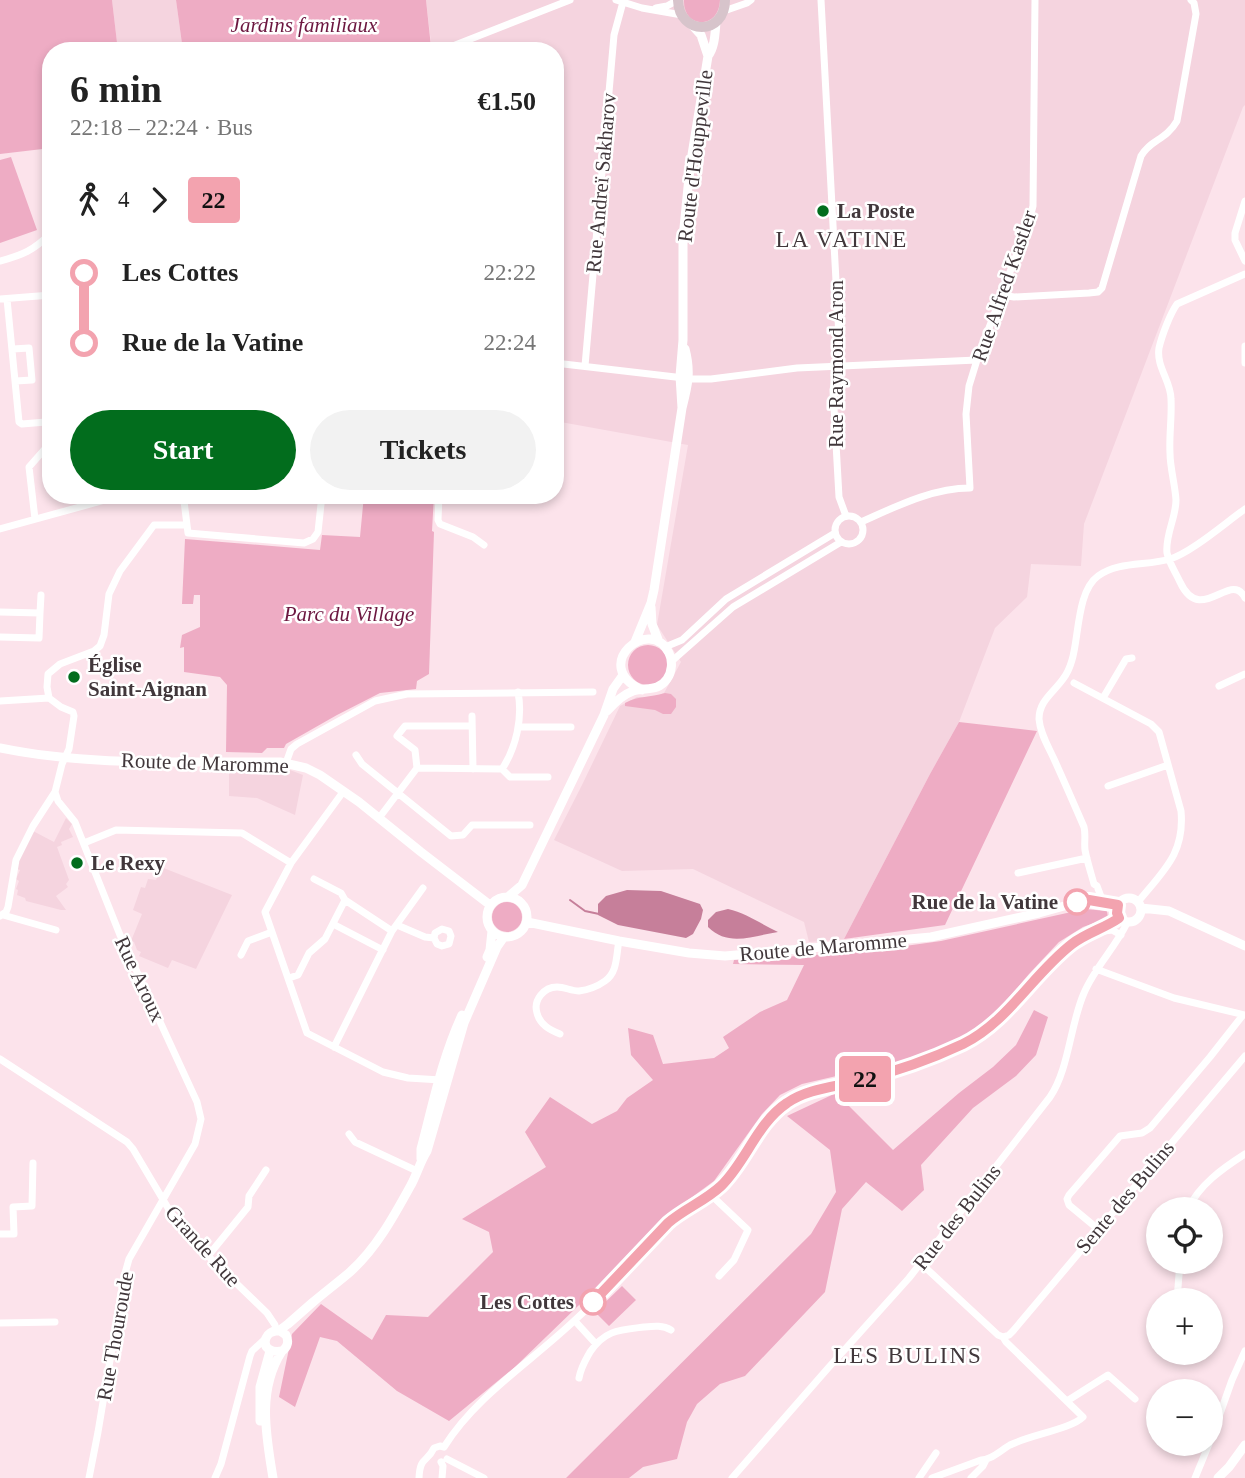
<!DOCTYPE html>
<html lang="en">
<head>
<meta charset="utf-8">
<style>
	:root { --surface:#fff; --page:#f2f2f2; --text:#222; --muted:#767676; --accent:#026d1d }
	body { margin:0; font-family:"Times New Roman",serif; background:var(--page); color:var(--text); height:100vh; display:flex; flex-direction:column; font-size:26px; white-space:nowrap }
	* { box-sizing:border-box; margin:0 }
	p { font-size:23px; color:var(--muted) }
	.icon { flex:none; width:38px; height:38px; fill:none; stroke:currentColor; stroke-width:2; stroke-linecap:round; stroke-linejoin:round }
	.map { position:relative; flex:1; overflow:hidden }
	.details { position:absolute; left:42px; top:42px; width:522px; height:462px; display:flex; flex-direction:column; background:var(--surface); border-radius:28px; box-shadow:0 4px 10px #0003 }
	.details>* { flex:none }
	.badge { padding:0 14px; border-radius:5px; font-size:24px; line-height:46px }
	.buttons { position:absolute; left:1146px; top:1197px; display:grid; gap:14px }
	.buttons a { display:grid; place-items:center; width:77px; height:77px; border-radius:50%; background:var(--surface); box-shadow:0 4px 10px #0003; font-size:35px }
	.map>.badge { position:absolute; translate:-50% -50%; box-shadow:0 0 0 4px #fff }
	.legs { display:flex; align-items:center; gap:10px; height:77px; padding:0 28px; font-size:23px }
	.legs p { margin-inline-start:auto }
	.summary { display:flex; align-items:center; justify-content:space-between; height:119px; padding:0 28px }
	h1 { font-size:38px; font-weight:700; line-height:52px }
	.button { display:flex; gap:14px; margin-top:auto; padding:14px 28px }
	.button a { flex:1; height:80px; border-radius:42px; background:var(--accent); color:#fff; font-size:28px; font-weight:700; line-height:80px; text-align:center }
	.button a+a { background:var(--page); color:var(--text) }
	ul { padding:0 28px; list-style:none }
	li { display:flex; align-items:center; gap:24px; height:70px; font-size:26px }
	li i { display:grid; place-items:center; width:10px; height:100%; margin:0 9px; background:currentColor }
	li i::after { content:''; width:18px; height:18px; margin:-9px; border:5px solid; border-radius:50%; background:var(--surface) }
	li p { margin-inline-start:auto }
	li:first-child i { background:linear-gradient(#0000 50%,currentColor 0) }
	li:last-child i { background:linear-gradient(currentColor 50%,#0000 0) }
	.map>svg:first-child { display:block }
	.built { fill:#f5d4df }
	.green { fill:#eeacc4 }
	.water { fill:#c67f9a }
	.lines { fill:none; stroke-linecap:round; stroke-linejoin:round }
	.stream { stroke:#c67f9a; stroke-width:2 }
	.minor { stroke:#fff; stroke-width:7 }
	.tertiary { stroke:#fff; stroke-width:9 }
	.secondary { stroke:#d7c4cb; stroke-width:10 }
	.line-1-casing { stroke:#fff; stroke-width:16 }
	.line-1 { stroke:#f3a3af; stroke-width:10 }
	.poi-dot { fill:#026d1d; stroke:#fff; stroke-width:2.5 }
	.stop-1-dot { fill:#fff; stroke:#f3a3af; stroke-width:3.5 }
	.labels { text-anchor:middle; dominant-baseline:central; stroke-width:5; stroke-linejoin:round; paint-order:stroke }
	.park-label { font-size:21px; font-style:italic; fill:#6c1740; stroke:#fff }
	.street-label { font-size:21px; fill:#41373b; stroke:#fff }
	.poi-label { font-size:21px; font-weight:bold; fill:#41373b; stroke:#fff; text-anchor:start }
	.stop-label { font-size:21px; font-weight:bold; fill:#41373b; stroke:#fff; text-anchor:end }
	.neighbourhood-label { font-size:23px; letter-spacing:2px; fill:#41373b; stroke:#fff }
</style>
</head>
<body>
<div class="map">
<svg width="1245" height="1478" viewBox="0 0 1245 1478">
	<rect width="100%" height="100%" fill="#fce3eb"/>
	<path class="built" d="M112,0H176L183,51H118Z
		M426,0H1245V105L1243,107L1084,524L1081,566L1031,564L1027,597L995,628L959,722L930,774L844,939L809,942L804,922L693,869L622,871L554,840L582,785L620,706L637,697H654L664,693L681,662L657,625L688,445L555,421V51H432Z
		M229,767H282L303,775L295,815L257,798L229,796Z
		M66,818L72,824L69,829L73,837L61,842L62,845L57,847L69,880L66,884L68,887L56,896L66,910H61L26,901L25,898L17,895L18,890L16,889L19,881L16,879L20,870L17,869L19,859L33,831L54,842Z
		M161,867L232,895L196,969L172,960L168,968L139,956L141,952L137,950L134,942L131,941L142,914L133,910L141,887L145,888L148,879L156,880Z"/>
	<path class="green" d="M0,0H112L118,51H51V148L0,154Z
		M176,0H426L431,47L399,51H183Z
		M684,0H720C719,30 683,29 684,0Z
		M11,157L37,230L0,243V160Z
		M364,495H434L432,531L434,532L429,674L417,681L416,689L380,693L337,715L286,744L284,748H267L262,753L226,752L227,685L220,677L184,672V647L180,648L182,635L200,627V595H194L193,604H182L185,539L320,550L322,535L360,537Z
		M628 665a20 20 0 1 1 40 0a20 20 0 1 1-40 0Z
		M665,693L671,694L676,699V707L671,714H663L655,710L625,706V703C640,695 649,698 665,693Z
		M959,722L1037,731L945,925L844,939L930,774Z
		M492 917a15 15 0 1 1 30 0a15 15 0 1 1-30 0Z
		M1085,909L1107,911L1108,918L1083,927L1059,942L1029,974L999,1009L973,1031L945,1046L914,1058L802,1084L780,1095L762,1114L714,1181L665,1217L639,1247L515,1367L449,1421L397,1391L337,1341L320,1337L295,1407L279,1397L292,1334L321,1304L372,1340L386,1315L428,1317L493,1252L489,1232L462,1219L546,1167L525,1132L550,1097L592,1124L617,1111L627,1098L653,1080L631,1055L628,1028L653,1035L663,1064L714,1058L729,1048L723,1037L760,1012L787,1000L804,965L733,964L734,960L862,952L941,941Z
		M1034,1010L1048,1017L1036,1055L1016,1076L973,1108L921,1165L924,1190L902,1211L866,1182L842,1209L825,1292L745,1376L720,1384L697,1404L687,1422L677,1459L643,1467L629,1478H566L811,1234L836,1192L830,1150L787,1116L836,1093L893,1150L959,1093L993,1067L1016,1045Z
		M622,1286L636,1300L609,1326L595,1312Z"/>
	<path class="water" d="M627,890L661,891L700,904L703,910L701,919L693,934L686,938L618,925L598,915V904L606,896Z
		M728,909C746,913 761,924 778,932C752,936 728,947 708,927V920L716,912Z"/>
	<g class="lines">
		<path class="stream" d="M570,900L585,911L599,914"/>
		<path class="minor" d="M616,0L642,8L682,15
			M821,0L840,356L833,390L839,497L846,516
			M656,8L667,6L678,0
			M724,11L747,3L751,0
			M440,51L570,0
			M1245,201L1235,233V240L1245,261
			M0,261C23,255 34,250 51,233
			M1245,274L1177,304C1170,314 1162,335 1159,348C1156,367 1171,381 1171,399C1172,417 1169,435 1170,453C1170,468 1175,484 1176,500C1176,518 1165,535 1167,553C1169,563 1176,573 1180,582C1201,627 1231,569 1245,598
			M1002,295L1014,297L1089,293L1098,292L1102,288L1141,156C1150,140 1166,140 1177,121L1196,14L1194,3L1191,0
			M0,299L51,295
			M7,299L19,422L22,424L46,422L51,427
			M1245,346V363
			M13,349L29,348L32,380L16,381
			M555,363L684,378
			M585,366L614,35L623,2
			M689,379H711L797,368L977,360
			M193,495L184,501L188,533L304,543L313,539L318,532L322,495
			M439,495L438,520L440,524L473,537L484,545
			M835 530a14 14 0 1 1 28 0a14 14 0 1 1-28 0Z
			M35,519L29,467L51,442
			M861,522C895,507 932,488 970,488L966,414L969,386L977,360L1029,221L1033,206L1035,0
			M0,529L123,495L184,501
			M0,612L40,613L39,638L0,637
			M40,613L41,595
			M665,647L682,640L726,599L835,533
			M672,661L733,607L841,542
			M1074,683L1151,724L1159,732L1181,811C1185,854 1163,871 1138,902
			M1219,686L1245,674
			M1103,698L1126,659L1132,658
			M0,701L49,698
			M472,716L473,769
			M519,727H571
			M356,755L362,764L451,836L463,835L472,825H530
			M286,763L291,749L297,744L375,701L407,694L593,692
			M417,768L415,750L397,736L405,726H472
			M502,769L510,777H548
			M1108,786L1168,765
			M55,792L58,801L75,822L120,935L197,1102L201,1119L195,1144L129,1259L124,1277L98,1432L89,1478
			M343,792L291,863L265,912L307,1033L383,1072L408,1078L441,1080
			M379,818L417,768L502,769C516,748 523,718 518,692
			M84,843L116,830L242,833L291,863
			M1018,873L1087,858
			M345,900L392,931
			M1103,902L1097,886L1094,884C1091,873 1087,861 1085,850C1084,842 1086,835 1084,827C1074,804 1064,781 1054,759C1048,746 1040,733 1039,719C1039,701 1053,693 1063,679C1067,674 1070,667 1072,660C1079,637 1077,591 1098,576C1118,561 1147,566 1170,559C1192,552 1225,523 1245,509
			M3,915L56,930
			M0,916L6,912L8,907L16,860L33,826L55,792L62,764L69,749L74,716L73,712L61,707L49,698L47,687L48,674L60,664L94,651L100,646L104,635L109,594L120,571L154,525H187
			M333,924L383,950
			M397,925L425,937L434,938L437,944L442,946L449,944L451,936L449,931L442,929L435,933L434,938
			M1097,932L1112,930L1121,935
			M241,955L248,941L272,932
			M1096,969L1174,998L1245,1015
			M289,978L298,975L309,953L325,939L345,900L341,893L314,879
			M560,1034C550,1030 540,1025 537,1013C533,1000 544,987 557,987C565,987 571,991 579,991C587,990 598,986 605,981C618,972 616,955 619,941
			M334,1047L392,931L423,888
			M0,1059L127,1142L133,1149L171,1213L208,1256L267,1313L275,1325V1330
			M349,1134L355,1142L417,1171
			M710,1194L748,1230L734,1260L719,1276
			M1188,1209C1199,1185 1223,1168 1245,1154
			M1098,1229L1069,1205L1067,1199L1069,1195L1120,1136L1142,1133L1150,1128L1210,1057L1243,1015
			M0,1234H14L13,1207L32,1206L33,1163
			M208,1256L248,1207L249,1196L266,1170
			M920,1265L928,1270L998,1335L1003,1337L1006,1342L1083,1417C1071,1429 1030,1435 1010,1445C1001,1450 992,1460 981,1460L932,1478
			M1177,1300L1180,1262
			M575,1321L596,1344
			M0,1323L55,1322
			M1003,1337L1009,1335L1013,1331L1245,1056
			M1158,1349V1347
			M579,1378C581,1367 585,1361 590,1352C605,1330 619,1330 644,1327C654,1326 663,1325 671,1330
			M1067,1401L1108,1375L1135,1399
			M1211,1439L1232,1380L1245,1351
			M444,1447C477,1395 531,1362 575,1320C608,1290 638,1256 668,1223C684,1209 705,1201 721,1186C746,1162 758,1123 787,1103C806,1090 830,1088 852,1083C890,1073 928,1061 963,1044C1008,1022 1033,974 1072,944C1086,933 1105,928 1119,918
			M447,1459L484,1478
			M441,1462L443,1466L442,1478
			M215,1478L221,1464L250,1356L252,1351L265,1339
			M419,1478C420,1456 427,1463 434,1448L440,1446L444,1447
			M732,1478L829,1367L909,1278L1050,1097C1069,1069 1070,1025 1084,993C1095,967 1115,948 1127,923
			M919,1478L936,1453
			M971,1478L983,1466L986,1460
			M1195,1478L1209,1444"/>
		<path class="tertiary" d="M692,25L701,35L708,56
			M682,408L680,376L683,340V238L690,167L708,56C715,47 715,33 716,22
			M651,607L652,624L659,642
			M635,642L651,603L654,590L682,408C688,385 691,372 685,349
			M607,711C615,703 622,695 633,691C646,687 658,692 667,679C672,672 673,661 669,653C650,614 589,666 642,690
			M0,748C92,767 187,761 280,762L306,768L320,775L359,802L421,852L490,905
			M487 917a20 20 0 1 1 40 0a20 20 0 1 1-40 0Z
			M508,897L522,885L604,715L613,689L623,675
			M1117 910a12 12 0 1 1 24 0a12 12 0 1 1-24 0Z
			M1141,908L1169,911L1245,946
			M527,922L619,941L689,953L725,956L931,937L1039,913L1082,901L1089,900L1118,904
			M487,957L490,950L492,931
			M421,1159V1149C433,1104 442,1058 462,1015
			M279,1330L286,1335C289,1341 288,1347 282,1351C273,1353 262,1349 266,1338C269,1331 274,1332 279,1330C282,1329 285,1326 288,1324C296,1317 304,1310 312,1303C325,1292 337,1283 350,1272C376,1249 394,1216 411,1185C417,1174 420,1162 427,1151L464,1023L497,947L504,937
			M260,1421V1387L270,1351
			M273,1478C266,1435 257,1390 282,1351
			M1218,1478L1229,1467L1245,1445"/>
		<path class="secondary" d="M678,0C679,36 725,36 725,0"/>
	</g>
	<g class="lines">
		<defs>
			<path id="line-1" d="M593,1302L668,1223C684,1209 705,1201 721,1186C746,1162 757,1123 787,1103C807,1089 834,1087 858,1081C894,1072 929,1060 963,1044C1008,1022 1033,974 1072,944C1086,933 1105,928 1119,918L1117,913L1118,905L1089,900L1077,902"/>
		</defs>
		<use href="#line-1" class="line-1-casing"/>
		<use href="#line-1" class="line-1"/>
	</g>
	<g class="poi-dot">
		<circle cx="823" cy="211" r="7"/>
		<circle cx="74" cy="677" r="7"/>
		<circle cx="77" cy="863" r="7"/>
	</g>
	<g class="stop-1-dot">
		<circle cx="1077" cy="902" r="12"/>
		<circle cx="593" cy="1302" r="12"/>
	</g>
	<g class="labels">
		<g class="park-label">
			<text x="304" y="25">Jardins familiaux</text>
			<text x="349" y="614">Parc du Village</text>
		</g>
		<g class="street-label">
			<text transform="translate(695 156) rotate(-83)">Route d'Houppeville</text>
			<text transform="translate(601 183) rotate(-85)">Rue Andreï Sakharov</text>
			<text transform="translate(1004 286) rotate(-71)">Rue Alfred Kastler</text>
			<text transform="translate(836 364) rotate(-90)">Rue Raymond Aron</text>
			<text transform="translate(205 763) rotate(2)">Route de Maromme</text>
			<text transform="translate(823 947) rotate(-5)">Route de Maromme</text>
			<text transform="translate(140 979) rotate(65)">Rue Aroux</text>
			<text transform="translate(1125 1197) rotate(-50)">Sente des Bulins</text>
			<text transform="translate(957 1217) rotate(-52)">Rue des Bulins</text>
			<text transform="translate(203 1246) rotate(48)">Grande Rue</text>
			<text transform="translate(115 1336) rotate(-80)">Rue Thouroude</text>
		</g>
		<g class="poi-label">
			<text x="837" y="211">La Poste</text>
			<text x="88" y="665">Église<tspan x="88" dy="24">Saint-Aignan</tspan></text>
			<text x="91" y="863">Le Rexy</text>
		</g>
		<g class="stop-label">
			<text x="1058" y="902">Rue de la Vatine</text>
			<text x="574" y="1302">Les Cottes</text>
		</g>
		<g class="neighbourhood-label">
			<text x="842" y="239">LA VATINE</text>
			<text x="908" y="1355">LES BULINS</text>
		</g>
	</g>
</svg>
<div class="buttons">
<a><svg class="icon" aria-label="locate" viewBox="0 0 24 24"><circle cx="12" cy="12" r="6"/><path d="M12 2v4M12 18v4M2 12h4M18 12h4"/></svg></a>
<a>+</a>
<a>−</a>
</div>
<b class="badge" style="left:865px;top:1079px;background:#f3a3af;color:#111">22</b>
<section class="details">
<div class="summary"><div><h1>6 min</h1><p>22:18 – 22:24 · Bus</p></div><b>€1.50</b></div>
<div class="legs"><svg class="icon" aria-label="walk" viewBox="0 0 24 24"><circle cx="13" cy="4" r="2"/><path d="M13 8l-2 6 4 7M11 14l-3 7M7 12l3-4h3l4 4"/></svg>4<svg class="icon" aria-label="forward" viewBox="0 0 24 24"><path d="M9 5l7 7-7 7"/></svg><b class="badge" style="background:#f3a3af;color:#111">22</b></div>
<ul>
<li><i style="color:#f3a3af"></i><b>Les Cottes</b><p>22:22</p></li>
<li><i style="color:#f3a3af"></i><b>Rue de la Vatine</b><p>22:24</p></li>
</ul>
<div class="button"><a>Start</a><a>Tickets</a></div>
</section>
</div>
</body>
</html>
